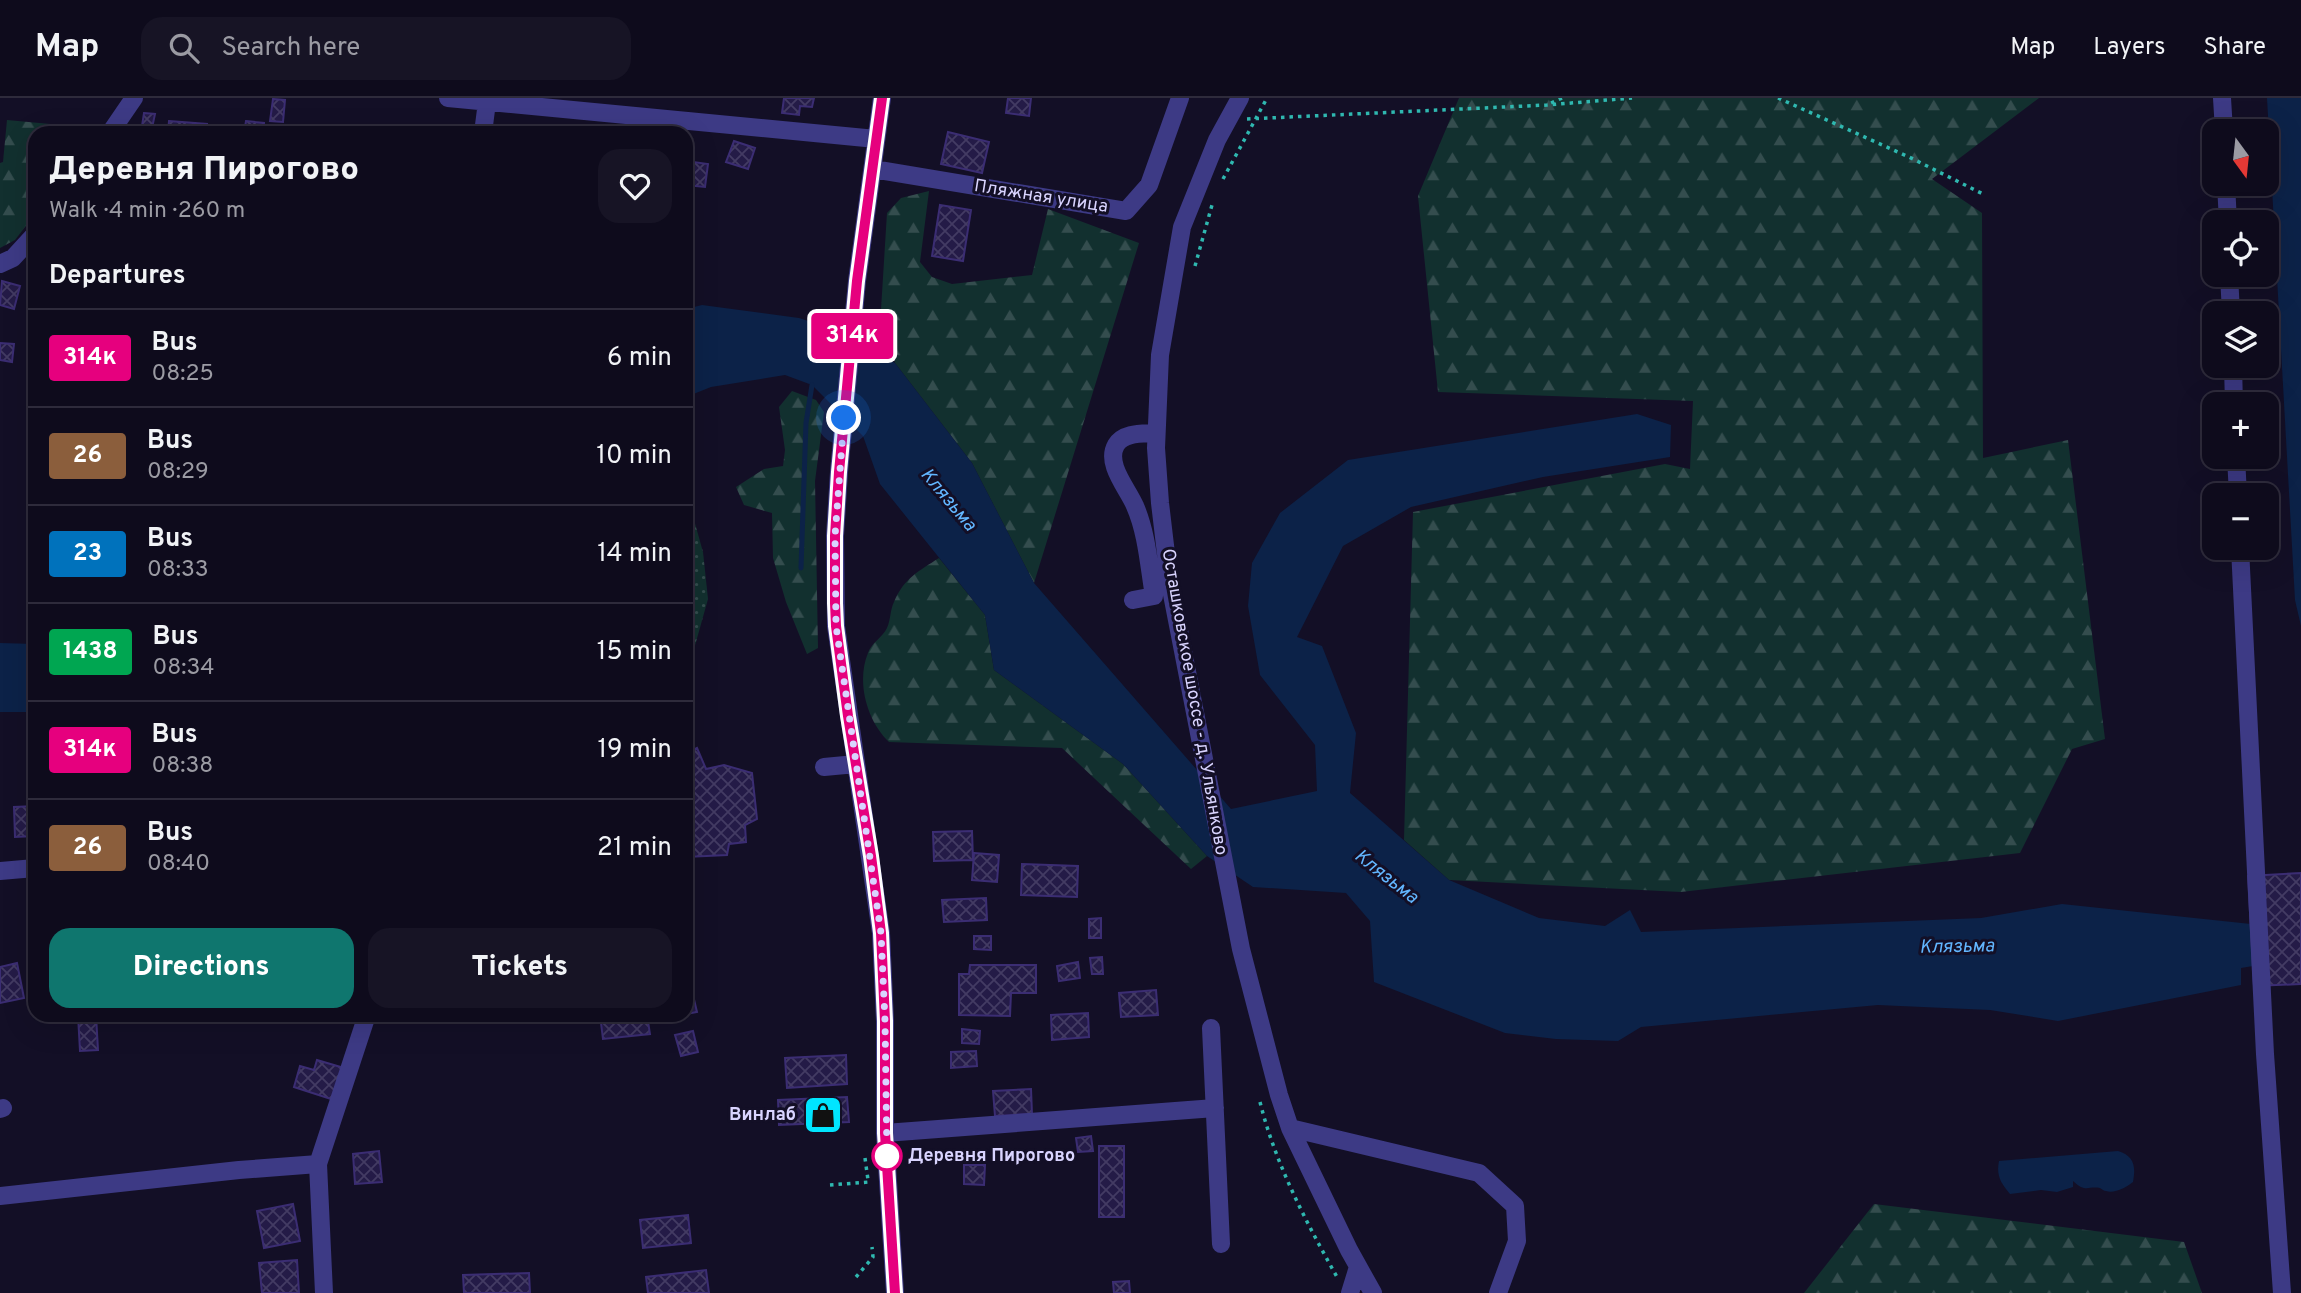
<!DOCTYPE html>
<html lang="en">
<head>
<meta charset="utf-8">
<style>
	:root { --surface:#0e0b1c; --page:#171425; --text:#f1f3f6; --muted:#9b9ba3; --line:#2e2b3b; --accent:#0f766e }
	body { margin:0; font-family:Overpass,sans-serif; background:var(--page); color:var(--text); height:100vh; display:flex; flex-direction:column; font-size:26px; white-space:nowrap }
	* { box-sizing:border-box; margin:0 }
	p { font-size:23px; color:var(--muted) }
	.icon { flex:none; width:38px; height:38px; fill:none; stroke:currentColor; stroke-width:2; stroke-linecap:round; stroke-linejoin:round }
	.map { position:relative; flex:1; overflow:hidden }
	.drawer { position:absolute; left:28px; top:28px; width:665px; height:896px; display:flex; flex-direction:column; background:var(--surface); border-radius:21px; box-shadow:0 7px 28px #0002,0 0 0 2px var(--line) }
	.drawer>* { flex:none }
	.badge { padding:0 14px; border-radius:5px; font-size:24px; line-height:46px }
	.needle { width:46px; rotate:165deg }
	.tools { position:absolute; left:2202px; top:21px; display:grid; gap:14px }
	.tools a { display:grid; place-items:center; width:77px; height:77px; border-radius:14px; background:var(--surface); box-shadow:0 7px 28px #0002,0 0 0 2px var(--line); font-size:35px }
	.you { position:absolute; width:35px; height:35px; margin:-18px; border:5px solid #fff; border-radius:50%; background:#1a73e8; box-shadow:0 0 0 10px #1a73e833 }
	.map>.badge { position:absolute; translate:-50% -50%; box-shadow:0 0 0 4px #fff }
	h2 { padding:0 21px; font-size:26px; line-height:63px }
	.round { display:grid; place-items:center; flex:none; width:74px; height:74px; border-radius:21px; background:var(--page) }
	.head { display:flex; align-items:center; justify-content:space-between; height:119px; padding:0 21px }
	h1 { font-size:33px; font-weight:800; line-height:52px }
	.cta { display:flex; gap:14px; margin-top:auto; padding:14px 21px }
	.cta a { flex:1; height:80px; border-radius:21px; background:var(--accent); color:#fff; font-size:28px; font-weight:800; line-height:80px; text-align:center }
	.cta a+a { background:var(--page); color:var(--text) }
	ul { padding:0; list-style:none }
	li { display:flex; align-items:center; gap:21px; height:98px; padding:0 21px; border-top:2px solid var(--line) }
	li div { flex:1 }
	li b { display:block; font-size:26px }
	li em { font-style:normal }
	li .badge { min-width:77px; font-weight:700; text-align:center }
	header { display:flex; align-items:center; gap:42px; box-sizing:border-box; height:98px; padding:0 35px; background:var(--surface); border-bottom:2px solid var(--line) }
	header strong { font-size:33px }
	nav { display:flex; gap:38px; margin-inline-start:auto; font-size:24px }
	.search { width:490px; height:63px; background:var(--page); display:flex; align-items:center; gap:18px; box-sizing:border-box; padding:0 24px; border-radius:21px; color:var(--muted); font-size:26px }
	.map>svg:first-child { display:block }
	.green { fill:url(#green-dots) }
	.forest { fill:url(#forest-firs) }
	.water { fill:#0c2248 }
	.lines { fill:none; stroke-linecap:round; stroke-linejoin:round }
	.stream { stroke:#0c2248; stroke-width:5 }
	.building { fill:url(#building-cross-hatch); stroke:#3b2d73; stroke-width:2 }
	.path { stroke:#2fb8b0; stroke-width:3.5; stroke-dasharray:3.5 5; stroke-linecap:butt }
	.minor { stroke:#3d3a85; stroke-width:18 }
	.line-casing { stroke:#fff; stroke-width:16 }
	.line { stroke:#e6007e; stroke-width:10 }
	.walk { stroke:#d9d4ff; stroke-width:7; stroke-dasharray:0 12.6 }
	.stop-dot { fill:#fff; stroke:#e6007e; stroke-width:3.5 }
	.labels { text-anchor:middle; dominant-baseline:central; stroke-width:6; stroke-linejoin:round; paint-order:stroke }
	.street-label { font-size:18px; fill:#d9d4ff; stroke:#130f26 }
	.poi-label { font-size:18px; font-weight:bold; fill:#d9d4ff; stroke:#130f26; text-anchor:end }
	.stop-label { font-size:18px; font-weight:bold; fill:#d9d4ff; stroke:#130f26; text-anchor:start }
	.water-label { font-size:19px; font-style:italic; fill:#62b6ff; stroke:#130f26 }
</style>
</head>
<body>
<header>
<strong>Map</strong>
<div class="search"><svg class="icon" aria-label="search" viewBox="0 0 24 24"><circle cx="10" cy="10" r="6"/><path d="M15 15l6 6"/></svg>Search here</div>
<nav><a>Map</a><a>Layers</a><a>Share</a></nav>
</header>
<div class="map">
<svg width="2301" height="1195" viewBox="0 0 2301 1195">
	<defs>
		<pattern id="green-dots" width="8" height="8" patternUnits="userSpaceOnUse" patternTransform="scale(1.75)"><rect width="8" height="8" fill="#12302f"/><path d="M2 2h.1M6 6h.1" fill="none" stroke="#344d4e" stroke-width="1.8" stroke-linecap="round"/></pattern>
		<pattern id="forest-firs" width="22" height="20" patternUnits="userSpaceOnUse" patternTransform="scale(1.75)"><rect width="22" height="20" fill="#12302f"/><path d="M5 1l3.5 6h-7zM16 11l3.5 6h-7z" fill="#344d4e"/></pattern>
		<pattern id="building-cross-hatch" width="8" height="8" patternUnits="userSpaceOnUse" patternTransform="scale(1.75)"><rect width="8" height="8" fill="#241b47"/><path d="M0 0l8 8M0 8l8-8" fill="none" stroke="#433b63"/></pattern>
	</defs>
	<rect width="100%" height="100%" fill="#130f26"/>
	<path class="green" d="M687,397L703,454L708,501L694,551H686Z"/>
	<path class="forest" d="M1459,0H2039L1932,81L1982,115L1983,360L2068,342L2105,641L2072,651L2020,755L1681,794L1449,782L1404,742L1413,414L1665,366L1690,371L1693,303L1438,294L1418,98Z
		M7,22L61,27L63,35H35V116L15,142L0,150V65L3,64Z
		M929,93L920,164L932,179L952,186L1032,177L1048,111L1139,145L1034,485L972,365L895,265L881,212L887,115L901,100Z
		M792,293L816,302L824,314L815,383L818,550L807,556L786,504L773,460L772,415L744,407L736,389L764,371L783,368L785,352L779,309Z
		M939,460L985,517L994,572L1123,666L1207,758L1191,771L1062,650L889,644C867,623 856,584 868,555C871,545 883,539 887,530C891,521 890,512 894,504C904,480 919,473 939,460Z
		M1874,1106L2184,1144L2202,1195H1804Z"/>
	<path class="water" d="M2267,0H2301V528L2295,502Z
		M702,207L799,220L833,231L895,265L972,365L1034,485L1231,711L1317,693L1315,647L1260,577L1248,508L1252,465L1280,415L1348,362L1637,316L1671,327L1670,359L1543,379L1411,409L1343,448L1297,539L1322,548L1356,635L1350,695L1449,782L1539,820L1605,828L1630,812L1641,834L1981,820L2062,806L2251,826L2253,868L2241,870V887L2058,923L1990,912L1878,907L1641,929L1618,943L1556,941L1505,935L1374,884L1370,823L1346,795L1253,789L1207,758L1123,666L994,572L985,517L880,386L863,338L812,287L785,277L711,289L686,299V211Z
		M0,545L35,546V614H0Z
		M2118,1053C2134,1058 2136,1068 2133,1084C2127,1089 2114,1096 2106,1093C2104,1093 2102,1091 2100,1090C2087,1088 2086,1095 2073,1083V1089L2057,1094L2041,1092L2010,1096C2001,1085 1996,1078 1999,1063Z"/>
	<g class="lines">
		<path class="stream" d="M801,470L806,325L812,287"/>
	</g>
	<path class="building" d="M784,0H814L812,9L800,8L799,17L782,15Z
		M1008,0H1031L1029,18L1006,15Z
		M273,1L285,2L283,24L270,23Z
		M144,15L155,16L152,30L142,28Z
		M169,23L207,26L206,35H168Z
		M246,23L264,25L263,35H244Z
		M948,34L989,44L982,75L941,66Z
		M734,43L755,50L748,71L726,64Z
		M686,63L708,66L705,89L686,87Z
		M940,107L971,112L963,163L932,158Z
		M2,183L20,188L14,211L0,207Z
		M0,245L14,246L12,264L0,262Z
		M697,650L706,671L724,667L752,675L757,721L745,727L746,744L729,746L727,757L686,759V656Z
		M35,708V738L15,739L14,709Z
		M972,733L973,762L934,763L933,734Z
		M974,755L999,757L997,784L972,782Z
		M1022,766L1078,768L1077,799L1021,797Z
		M2301,775V886L2254,888L2248,778Z
		M986,800L987,822L944,824L942,802Z
		M1101,820V840H1089V821Z
		M974,838H991V852L974,851Z
		M1102,859L1103,876H1092L1090,860Z
		M1078,864L1080,880L1059,883L1057,868Z
		M17,865L24,900L0,905V869Z
		M970,867H1036V895H1011L1010,918L959,917V876H969Z
		M1156,892L1158,917L1121,919L1119,895Z
		M692,893L697,914L686,916V894Z
		M1088,915L1089,939L1052,942L1051,917Z
		M78,917H96L98,952L80,953Z
		M600,917H647L650,936L603,941Z
		M962,931L980,933L979,946L962,945Z
		M693,933L698,954L681,958L675,937Z
		M976,953L977,968L951,970V954Z
		M846,957L847,986L787,990L785,960Z
		M317,962L344,970L334,1002L294,989L300,968L314,972Z
		M1031,991L1032,1016L995,1018L993,993Z
		M847,999L849,1024L779,1027L778,1002Z
		M1091,1038L1093,1053L1078,1054L1076,1040Z
		M1099,1048H1124V1119H1099Z
		M379,1053L382,1084L355,1086L353,1056Z
		M964,1067H985L984,1087L964,1086Z
		M293,1106L300,1143L264,1150L257,1113Z
		M688,1117L691,1145L643,1150L640,1122Z
		M297,1162L299,1195H262L259,1165Z
		M706,1172L709,1195H648L646,1179Z
		M529,1175L530,1195H464L463,1177Z
		M1129,1183L1130,1195H1114L1113,1184Z"/>
	<g class="lines">
		<path class="path" d="M1778,0L1909,59L1985,97
			M1551,5L1562,0
			M1247,21L1547,7L1632,0
			M1223,81L1267,0
			M1195,168L1212,107
			M1260,1004C1275,1065 1306,1124 1337,1179
			M865,1060L868,1082
			M830,1087L869,1084
			M856,1179L873,1159L872,1149"/>
		<path class="minor" d="M448,0L876,41
			M882,0L857,183L839,374L835,438L836,528L881,835L885,923V1035L895,1195
			M1240,0L1217,42L1182,129L1160,257L1156,350L1160,405L1169,481L1241,851L1279,997L1290,1030L1349,1152L1373,1195
			M2222,0L2224,33
			M110,35L134,0
			M483,35L487,4
			M873,71L1126,113L1149,87L1180,0
			M2226,86L2228,124
			M0,166L13,160L35,136
			M2229,177L2231,215
			M2233,268L2234,306
			M2236,359L2238,397
			M2240,450L2265,956L2282,1195
			M1133,502L1154,498C1149,469 1147,435 1135,408C1128,391 1105,366 1116,347C1124,334 1143,336 1156,335
			M824,669L856,666
			M0,773L35,770
			M1211,930L1221,1146
			M0,1011L3,1010
			M1290,1030L1479,1075L1515,1108L1517,1143L1498,1195
			M885,1035L1215,1010
			M0,1098L239,1072L318,1066
			M324,1195L318,1066L367,917
			M1350,1195L1358,1169"/>
	</g>
	<g class="lines">
		<defs>
			<path id="line" d="M882,0L857,183L839,374L835,438V505L836,528L848,618L871,758L881,835L885,923V1035L895,1195"/>
		</defs>
		<use href="#line" class="line-casing"/>
		<use href="#line" class="line"/>
		<path class="walk" d="M844,320L835,438L836,528L881,835L885,923L887,1058"/>
	</g>
	<defs>
		<symbol id="shop-square" viewBox="-11 -11 22 22"><rect x="-9" y="-9" width="18" height="18" rx="4" fill="#00e5ff" stroke="#130f26"/><path d="M-5-2.5h2.3a2.7 3.5 0 0 1 5.4 0H5L5.5 6h-11ZM-1.5-2.5h3a1.5 2.3 0 0 0-3 0Z" fill="#111"/></symbol>
	</defs>
	<g fill-rule="evenodd">
		<use href="#shop-square" x="801" y="995" width="44" height="44"/>
	</g>
	<circle class="stop-dot" cx="887" cy="1058" r="14"/>
	<g class="labels">
		<g class="street-label">
			<text transform="translate(1041 99) rotate(9)">Пляжная улица</text>
			<text transform="translate(1194 604) rotate(80)">Осташковское шоссе - д. Ульянково</text>
		</g>
		<g class="poi-label">
			<text x="796" y="1017">Винлаб</text>
		</g>
		<g class="stop-label">
			<text x="908" y="1058">Деревня Пирогово</text>
		</g>
		<g class="water-label">
			<text transform="translate(948 402) rotate(50)">Клязьма</text>
			<text transform="translate(1386 779) rotate(38)">Клязьма</text>
			<text transform="translate(1957 849) rotate(-1)">Клязьма</text>
		</g>
	</g>
</svg>
<div class="tools">
<a><svg class="needle" viewBox="-14 -14 28 28"><path d="M0-13l5 13h-10z" fill="#e53935"/><path d="M0 13l5-13h-10z" fill="#9b9ba3"/></svg></a>
<a><svg class="icon" aria-label="locate" viewBox="0 0 24 24"><circle cx="12" cy="12" r="6"/><path d="M12 2v4M12 18v4M2 12h4M18 12h4"/></svg></a>
<a><svg class="icon" aria-label="layers" viewBox="0 0 24 24"><path d="M12 4l9 5-9 5-9-5zM3 14l9 5 9-5"/></svg></a>
<a>+</a>
<a>−</a>
</div>
<div class="you" style="left:844px;top:320px"></div>
<b class="badge" style="left:852px;top:238px;background:#e6007e;color:#fff">314к</b>
<section class="drawer">
<div class="head"><div><h1>Деревня Пирогово</h1><p>Walk · 4 min · 260 m</p></div><a class="round"><svg class="icon" aria-label="heart" viewBox="0 0 24 24"><path d="M12 20l-8-8c-3-5 5-10 8-4 3-6 11-1 8 4z"/></svg></a></div>
<h2>Departures</h2>
<ul>
<li><span class="badge" style="background:#e6007e;color:#fff">314к</span><div><b>Bus</b><p>08:25</p></div><em>6 min</em></li>
<li><span class="badge" style="background:#8b5e3c;color:#fff">26</span><div><b>Bus</b><p>08:29</p></div><em>10 min</em></li>
<li><span class="badge" style="background:#0072bc;color:#fff">23</span><div><b>Bus</b><p>08:33</p></div><em>14 min</em></li>
<li><span class="badge" style="background:#00a651;color:#fff">1438</span><div><b>Bus</b><p>08:34</p></div><em>15 min</em></li>
<li><span class="badge" style="background:#e6007e;color:#fff">314к</span><div><b>Bus</b><p>08:38</p></div><em>19 min</em></li>
<li><span class="badge" style="background:#8b5e3c;color:#fff">26</span><div><b>Bus</b><p>08:40</p></div><em>21 min</em></li>
</ul>
<div class="cta"><a>Directions</a><a>Tickets</a></div>
</section>
</div>
</body>
</html>
